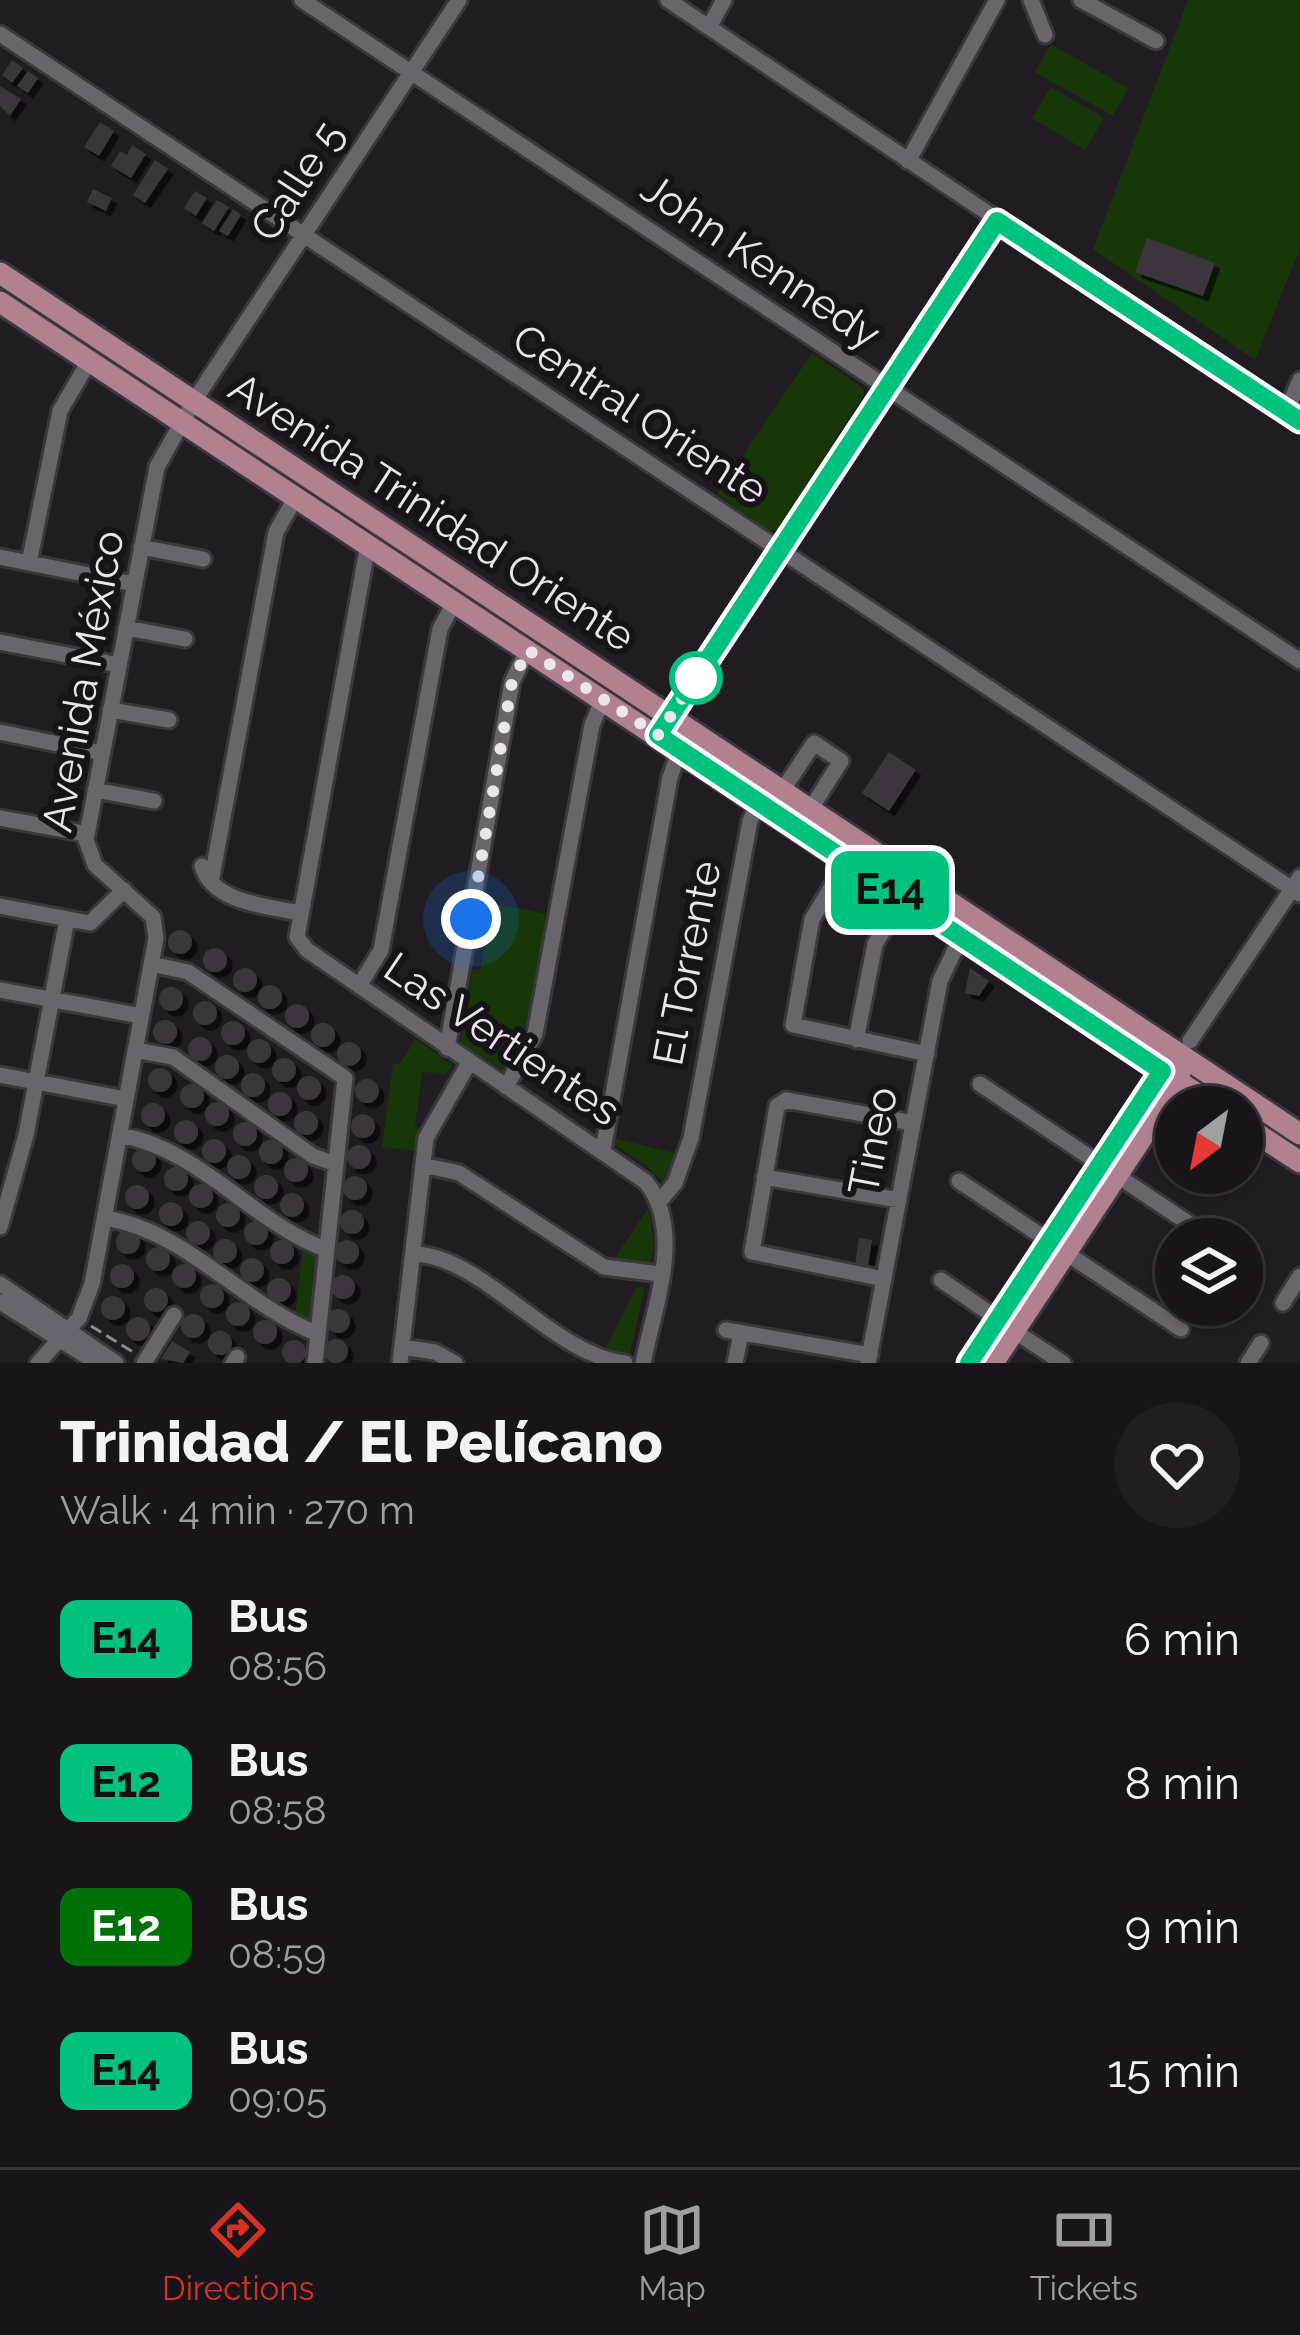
<!DOCTYPE html>
<html lang="en">
<head>
<meta charset="utf-8">
<style>
	:root { --surface:#18151a; --page:#211e23; --text:#f1f3f6; --muted:#9f9fa2; --line:#363439; --accent:#d93025 }
	body { margin:0; font-family:Raleway,sans-serif; background:var(--page); color:var(--text); height:100vh; display:flex; flex-direction:column; font-size:45px; white-space:nowrap }
	* { box-sizing:border-box; margin:0 }
	p { font-size:39px; color:var(--muted) }
	.icon { flex:none; width:66px; height:66px; fill:none; stroke:currentColor; stroke-width:2; stroke-linecap:round; stroke-linejoin:round }
	.map { position:relative; height:1363px; overflow:hidden }
	.details { display:flex; flex-direction:column; background:var(--surface); flex:1 }
	.details>* { flex:none }
	.badge { padding:0 24px; border-radius:18px; font-size:42px; line-height:78px }
	.needle { width:78px; rotate:212deg }
	.buttons { position:absolute; left:1155px; top:1086px; display:grid; gap:24px }
	.buttons a { display:grid; place-items:center; width:108px; height:108px; border-radius:50%; background:var(--surface); box-shadow:0 3px 9px #0004,0 0 0 3px var(--line); font-size:60px }
	.you { position:absolute; width:60px; height:60px; margin:-30px; border:9px solid #fff; border-radius:50%; background:#1a73e8; box-shadow:0 0 0 18px #1a73e833 }
	.map>.badge { position:absolute; translate:-50% -50%; box-shadow:0 0 0 6px #fff }
	.round { display:grid; place-items:center; flex:none; width:126px; height:126px; border-radius:63px; background:var(--page) }
	.overview { display:flex; align-items:center; justify-content:space-between; height:204px; padding:0 60px }
	h1 { font-size:57px; font-weight:800; line-height:90px }
	ul { padding:0; list-style:none }
	li { display:flex; align-items:center; gap:36px; height:144px; padding:0 60px }
	li div { flex:1 }
	li b { display:block; font-size:45px }
	li em { font-style:normal }
	li .badge { min-width:132px; font-weight:700; text-align:center }
	.tabs { display:flex; justify-content:space-around; align-items:center; height:168px; border-top:3px solid var(--line); background:var(--surface); font-size:33px; color:var(--muted) }
	.tabs a { display:grid; justify-items:center; gap:6px }
	.tabs .current { color:var(--accent) }
	.map>svg:first-child { display:block }
	.green { fill:#173709 }
	.building { fill:#3c363c; filter:url(#shadow) }
	.lines { fill:none; stroke-linecap:round; stroke-linejoin:round }
	.minor-casing { stroke:#3b383d; stroke-width:21 }
	.major-casing { stroke:#3b383d; stroke-width:27 }
	.path { stroke:#8e8b90; stroke-width:3; stroke-dasharray:12 6; stroke-linecap:butt }
	.minor { stroke:#69656c; stroke-width:15 }
	.major { stroke:#b28190; stroke-width:21 }
	.line-casing { stroke:#fff; stroke-width:27 }
	.line { stroke:#00c27f; stroke-width:18 }
	.walk { stroke:#e9e7eb; stroke-width:12; stroke-dasharray:0 21.6 }
	.stop-dot { fill:#fff; stroke:#00c27f; stroke-width:6 }
	.labels { text-anchor:middle; dominant-baseline:central; stroke-width:12; stroke-linejoin:round; paint-order:stroke }
	.street-label { font-size:42px; fill:#e9e7eb; stroke:#171319 }
</style>
</head>
<body>
<div class="map">
<svg width="1300" height="1363" viewBox="0 0 1300 1363">
	<defs>
		<filter id="shadow"><feDropShadow dx="5.5" dy="5.5" stdDeviation="0" flood-color="#0009"/></filter>
	</defs>
	<rect width="100%" height="100%" fill="#201c22"/>
	<path class="green" d="M1188,0H1300V248L1255,360L1093,249Z
		M1051,44L1128,88L1113,116L1035,72Z
		M1051,87L1104,118L1085,150L1032,118Z
		M812,353L863,388L864,395L777,530H768L717,494Z
		M495,904L547,914L523,1041L508,1074L460,1042L472,970H480Z
		M416,1039L453,1066L445,1074L422,1072L415,1127L424,1129L421,1152L382,1147L393,1064H399Z
		M614,1138L678,1154L668,1188L647,1166L613,1144Z
		M649,1207L654,1248L649,1266L611,1264Z
		M303,1245L324,1258L314,1326L284,1317L296,1310Z
		M645,1286L629,1358L603,1353L636,1288Z"/>
	<path class="building" d="M12,60L23,68L12,83L2,75Z
		M28,71L38,78L28,93L17,86Z
		M0,86L21,99L10,116L0,106Z
		M100,122L114,131L99,156L84,147Z
		M132,145L146,154L131,178L111,166L120,151L127,155Z
		M155,160L168,169L145,203L133,195Z
		M93,189L112,198L106,211L87,202Z
		M195,191L207,198L196,216L184,208Z
		M217,200L229,207L214,231L202,223Z
		M233,209L241,215L228,236L219,231Z
		M1147,238L1215,263L1203,296L1135,272Z
		M889,752L916,770L889,811L862,793Z
		M168 942a12 12 0 1 1 24 0a12 12 0 1 1-24 0Z
		M203 960a12 12 0 1 1 24 0a12 12 0 1 1-24 0Z
		M970,968L989,981L979,996L965,993Z
		M233 980a12 12 0 1 1 24 0a12 12 0 1 1-24 0Z
		M258 997a12 12 0 1 1 24 0a12 12 0 1 1-24 0Z
		M159 999a12 12 0 1 1 24 0a12 12 0 1 1-24 0Z
		M193 1013a12 12 0 1 1 24 0a12 12 0 1 1-24 0Z
		M285 1016a12 12 0 1 1 24 0a12 12 0 1 1-24 0Z
		M153 1032a12 12 0 1 1 24 0a12 12 0 1 1-24 0Z
		M221 1033a12 12 0 1 1 24 0a12 12 0 1 1-24 0Z
		M311 1035a12 12 0 1 1 24 0a12 12 0 1 1-24 0Z
		M188 1049a12 12 0 1 1 24 0a12 12 0 1 1-24 0Z
		M247 1051a12 12 0 1 1 24 0a12 12 0 1 1-24 0Z
		M337 1054a12 12 0 1 1 24 0a12 12 0 1 1-24 0Z
		M215 1067a12 12 0 1 1 24 0a12 12 0 1 1-24 0Z
		M272 1070a12 12 0 1 1 24 0a12 12 0 1 1-24 0Z
		M148 1080a12 12 0 1 1 24 0a12 12 0 1 1-24 0Z
		M241 1085a12 12 0 1 1 24 0a12 12 0 1 1-24 0Z
		M297 1088a12 12 0 1 1 24 0a12 12 0 1 1-24 0Z
		M355 1091a12 12 0 1 1 24 0a12 12 0 1 1-24 0Z
		M180 1096a12 12 0 1 1 24 0a12 12 0 1 1-24 0Z
		M268 1104a12 12 0 1 1 24 0a12 12 0 1 1-24 0Z
		M205 1114a12 12 0 1 1 24 0a12 12 0 1 1-24 0Z
		M141 1115a12 12 0 1 1 24 0a12 12 0 1 1-24 0Z
		M294 1123a12 12 0 1 1 24 0a12 12 0 1 1-24 0Z
		M351 1126a12 12 0 1 1 24 0a12 12 0 1 1-24 0Z
		M174 1132a12 12 0 1 1 24 0a12 12 0 1 1-24 0Z
		M233 1134a12 12 0 1 1 24 0a12 12 0 1 1-24 0Z
		M202 1151a12 12 0 1 1 24 0a12 12 0 1 1-24 0Z
		M259 1152a12 12 0 1 1 24 0a12 12 0 1 1-24 0Z
		M347 1157a12 12 0 1 1 24 0a12 12 0 1 1-24 0Z
		M132 1160a12 12 0 1 1 24 0a12 12 0 1 1-24 0Z
		M227 1167a12 12 0 1 1 24 0a12 12 0 1 1-24 0Z
		M284 1170a12 12 0 1 1 24 0a12 12 0 1 1-24 0Z
		M164 1179a12 12 0 1 1 24 0a12 12 0 1 1-24 0Z
		M254 1187a12 12 0 1 1 24 0a12 12 0 1 1-24 0Z
		M343 1188a12 12 0 1 1 24 0a12 12 0 1 1-24 0Z
		M189 1196a12 12 0 1 1 24 0a12 12 0 1 1-24 0Z
		M125 1197a12 12 0 1 1 24 0a12 12 0 1 1-24 0Z
		M280 1205a12 12 0 1 1 24 0a12 12 0 1 1-24 0Z
		M159 1214a12 12 0 1 1 24 0a12 12 0 1 1-24 0Z
		M216 1215a12 12 0 1 1 24 0a12 12 0 1 1-24 0Z
		M340 1222a12 12 0 1 1 24 0a12 12 0 1 1-24 0Z
		M244 1233a12 12 0 1 1 24 0a12 12 0 1 1-24 0Z
		M186 1233a12 12 0 1 1 24 0a12 12 0 1 1-24 0Z
		M116 1242a12 12 0 1 1 24 0a12 12 0 1 1-24 0Z
		M859,1238L872,1240L868,1266L855,1265Z
		M213 1251a12 12 0 1 1 24 0a12 12 0 1 1-24 0Z
		M270 1252a12 12 0 1 1 24 0a12 12 0 1 1-24 0Z
		M335 1252a12 12 0 1 1 24 0a12 12 0 1 1-24 0Z
		M146 1259a12 12 0 1 1 24 0a12 12 0 1 1-24 0Z
		M240 1270a12 12 0 1 1 24 0a12 12 0 1 1-24 0Z
		M110 1276a12 12 0 1 1 24 0a12 12 0 1 1-24 0Z
		M172 1276a12 12 0 1 1 24 0a12 12 0 1 1-24 0Z
		M331 1287a12 12 0 1 1 24 0a12 12 0 1 1-24 0Z
		M267 1290a12 12 0 1 1 24 0a12 12 0 1 1-24 0Z
		M200 1296a12 12 0 1 1 24 0a12 12 0 1 1-24 0Z
		M144 1300a12 12 0 1 1 24 0a12 12 0 1 1-24 0Z
		M101 1308a12 12 0 1 1 24 0a12 12 0 1 1-24 0Z
		M226 1314a12 12 0 1 1 24 0a12 12 0 1 1-24 0Z
		M326 1321a12 12 0 1 1 24 0a12 12 0 1 1-24 0Z
		M181 1326a12 12 0 1 1 24 0a12 12 0 1 1-24 0Z
		M126 1329a12 12 0 1 1 24 0a12 12 0 1 1-24 0Z
		M253 1332a12 12 0 1 1 24 0a12 12 0 1 1-24 0Z
		M208 1343a12 12 0 1 1 24 0a12 12 0 1 1-24 0Z
		M324 1351a12 12 0 1 1 24 0a12 12 0 1 1-24 0Z
		M282 1352a12 12 0 1 1 24 0a12 12 0 1 1-24 0Z
		M172,1341L190,1352L183,1363L161,1359Z"/>
	<g class="lines">
		<defs>
			<path id="minor" d="M302,0L1300,661
				M668,0L1300,421
				M1031,0L1045,35
				M1081,0L1156,41
				M709,27L724,0
				M0,34L1300,894
				M908,161L997,0
				M1286,412L1300,380
				M368,544L297,937L307,950L646,1182C685,1231 654,1307 643,1363
				M141,547L203,559
				M0,557L134,584
				M29,563L60,411L89,361
				M126,628L185,639
				M0,642L119,665
				M110,710L169,720
				M0,732L102,753
				M659,735L997,221
				M95,790L154,801
				M782,791L814,743L841,761L810,810
				M0,818L87,834
				M847,861L812,919L793,1025L927,1054
				M202,866C213,903 267,906 300,913
				M211,882L276,532L296,497
				M0,906L90,923L124,890
				M151,964L188,972L345,1078L315,1363
				M359,986L381,950L440,629L455,601
				M0,990L141,1016
				M856,1040L875,944L903,899
				M1190,1041L1300,877
				M447,1048L512,682L528,649
				M135,1050L173,1057L313,1156L336,1164
				M0,1075L126,1099
				M980,1084L1212,1239
				M506,1087L535,1034L592,725L603,699
				M120,1135C202,1150 250,1221 327,1250
				M603,1150L670,777L680,750
				M423,1165L459,1173L604,1267L660,1274
				M764,1177L899,1200
				M959,1181L1049,1241
				M659,1202L675,1183L691,1138L750,821L759,802
				M105,1218C187,1231 240,1303 318,1334
				M0,1227L26,1135L67,919
				M1066,1253L1181,1329
				M413,1254C481,1254 552,1355 625,1363
				M884,1279L752,1252L777,1106L786,1100L913,1123
				M941,1280L998,1319
				M0,1284L116,1363
				M0,1302L97,1363
				M1283,1303L1300,1276
				M726,1330L870,1355
				M1014,1331L1063,1363
				M402,1347L435,1352L455,1363
				M38,1363L79,1318L92,1284L156,938L153,917L95,865L86,840L157,467L194,401L459,0
				M144,1363L174,1315
				M233,1363L237,1357
				M400,1363L426,1138L469,1063
				M735,1363L741,1333
				M868,1363L940,981L961,937
				M1248,1363L1261,1343"/>
			<path id="major" d="M0,273L1300,1134
				M0,302L1217,1107
				M1242,1124L1300,1162
				M969,1363L1169,1065
				M993,1363L1179,1082L1180,1068"/>
		</defs>
		<use href="#minor" class="minor-casing"/>
		<use href="#major" class="major-casing"/>
		<path class="path" d="M91,1326L133,1352"/>
		<use href="#minor" class="minor"/>
		<use href="#major" class="major"/>
	</g>
	<g class="lines">
		<defs>
			<path id="line" d="M969,1363L1162,1071L658,735L997,221L1300,421"/>
		</defs>
		<use href="#line" class="line-casing"/>
		<use href="#line" class="line"/>
		<path class="walk" d="M471,919L512,682L528,650L658,735L706,663L696,678"/>
	</g>
	<circle class="stop-dot" cx="696" cy="678" r="24"/>
	<g class="labels">
		<g class="street-label">
			<text transform="translate(297 181) rotate(-57)">Calle 5</text>
			<text transform="translate(761 261) rotate(34)">John Kennedy</text>
			<text transform="translate(640 414) rotate(33)">Central Oriente</text>
			<text transform="translate(432 512) rotate(33)">Avenida Trinidad Oriente</text>
			<text transform="translate(83 681) rotate(-80)">Avenida México</text>
			<text transform="translate(687 963) rotate(-79)">El Torrente</text>
			<text transform="translate(502 1039) rotate(34)">Las Vertientes</text>
			<text transform="translate(873 1141) rotate(-79)">Tineo</text>
		</g>
	</g>
</svg>
<div class="buttons">
<a><svg class="needle" viewBox="-14 -14 28 28"><path d="M0-13l5 13h-10z" fill="#e53935"/><path d="M0 13l5-13h-10z" fill="#9f9fa2"/></svg></a>
<a><svg class="icon" aria-label="layers" viewBox="0 0 24 24"><path d="M12 4l9 5-9 5-9-5zM3 14l9 5 9-5"/></svg></a>
</div>
<div class="you" style="left:471px;top:919px"></div>
<b class="badge" style="left:890px;top:890px;background:#00c27f;color:#111">E14</b>
</div>
<section class="details">
<div class="overview"><div><h1>Trinidad / El Pelícano</h1><p>Walk · 4 min · 270 m</p></div><a class="round"><svg class="icon" aria-label="heart" viewBox="0 0 24 24"><path d="M12 20l-8-8c-3-5 5-10 8-4 3-6 11-1 8 4z"/></svg></a></div>
<ul>
<li><span class="badge" style="background:#00c27f;color:#111">E14</span><div><b>Bus</b><p>08:56</p></div><em>6 min</em></li>
<li><span class="badge" style="background:#00c27f;color:#111">E12</span><div><b>Bus</b><p>08:58</p></div><em>8 min</em></li>
<li><span class="badge" style="background:#007106;color:#fff">E12</span><div><b>Bus</b><p>08:59</p></div><em>9 min</em></li>
<li><span class="badge" style="background:#00c27f;color:#111">E14</span><div><b>Bus</b><p>09:05</p></div><em>15 min</em></li>
</ul>
</section>
<nav class="tabs">
<a class="current"><svg class="icon" aria-label="directions" viewBox="0 0 24 24"><path d="M12 3l9 9-9 9-9-9zM9 14v-3h6M13 9l2 2-2 2"/></svg>Directions</a>
<a><svg class="icon" aria-label="map" viewBox="0 0 24 24"><path d="M3 6l6-2 6 2 6-2v14l-6 2-6-2-6 2zM9 4v14M15 6v14"/></svg>Map</a>
<a><svg class="icon" aria-label="tickets" viewBox="0 0 24 24"><path d="M3 7h18v10H3zM15 7v10"/></svg>Tickets</a>
</nav>
</body>
</html>
